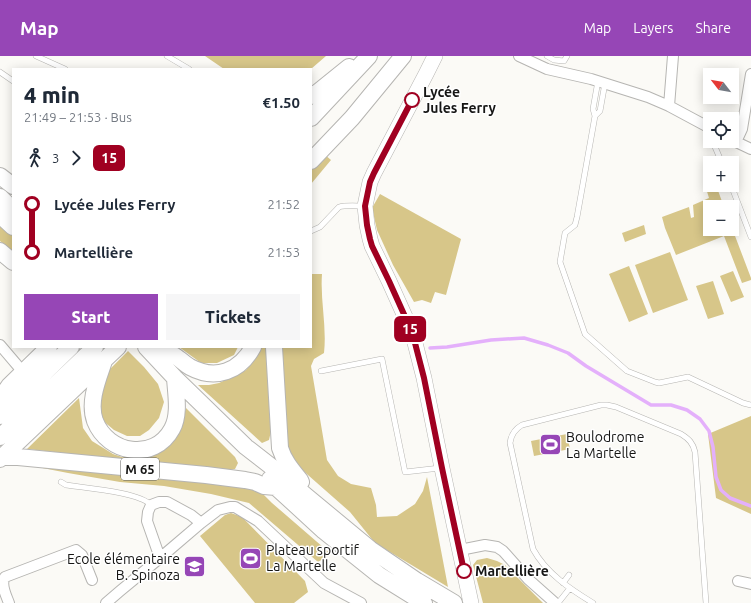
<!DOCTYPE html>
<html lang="en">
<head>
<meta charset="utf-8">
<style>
	:root { --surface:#fff; --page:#f6f6f7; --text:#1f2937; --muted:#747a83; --accent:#9646b6 }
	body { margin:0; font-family:Ubuntu,sans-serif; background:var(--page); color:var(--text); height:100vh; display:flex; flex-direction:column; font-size:15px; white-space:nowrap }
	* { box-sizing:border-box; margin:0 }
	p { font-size:13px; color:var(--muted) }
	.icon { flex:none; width:22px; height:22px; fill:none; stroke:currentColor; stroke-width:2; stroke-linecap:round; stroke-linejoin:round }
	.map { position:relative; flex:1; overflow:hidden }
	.drawer { position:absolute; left:12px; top:12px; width:300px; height:280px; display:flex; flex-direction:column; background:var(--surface); border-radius:0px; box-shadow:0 2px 10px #0003 }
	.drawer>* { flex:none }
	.badge { padding:0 8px; border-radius:6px; font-size:14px; line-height:26px }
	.needle { width:26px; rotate:301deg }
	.controls { position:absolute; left:703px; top:12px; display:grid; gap:8px }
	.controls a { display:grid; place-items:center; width:36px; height:36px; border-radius:0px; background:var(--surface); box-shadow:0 2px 10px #0003; font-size:20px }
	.map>.badge { position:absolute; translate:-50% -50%; box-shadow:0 0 0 2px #fff }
	.legs { display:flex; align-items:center; gap:6px; height:44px; padding:0 12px; font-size:13px }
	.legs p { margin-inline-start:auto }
	.overview { display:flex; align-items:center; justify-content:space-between; height:68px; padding:0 12px }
	h1 { font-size:22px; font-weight:800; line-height:30px }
	.primary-button { display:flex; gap:8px; margin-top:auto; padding:8px 12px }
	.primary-button a { flex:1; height:46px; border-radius:0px; background:var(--accent); color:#fff; font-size:16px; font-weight:800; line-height:46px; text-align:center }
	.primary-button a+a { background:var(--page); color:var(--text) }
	ul { padding:0 12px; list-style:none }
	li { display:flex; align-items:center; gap:14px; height:48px; font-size:15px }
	li i { display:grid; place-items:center; width:6px; height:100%; margin:0 5px; background:currentColor }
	li i::after { content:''; width:10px; height:10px; margin:-5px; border:3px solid; border-radius:50%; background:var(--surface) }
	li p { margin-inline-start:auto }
	li:first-child i { background:linear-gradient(#0000 50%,currentColor 0) }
	li:last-child i { background:linear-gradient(currentColor 50%,#0000 0) }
	header { display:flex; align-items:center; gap:24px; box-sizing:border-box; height:56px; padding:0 20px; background:var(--accent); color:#fff }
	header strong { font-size:19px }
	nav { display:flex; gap:22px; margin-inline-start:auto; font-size:14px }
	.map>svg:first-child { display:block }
	.green { fill:#d7c689 }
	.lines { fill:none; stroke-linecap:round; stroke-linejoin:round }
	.stream { stroke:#e4b0fb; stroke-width:3.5 }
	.lane-casing { stroke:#b6b5b2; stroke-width:6 }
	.street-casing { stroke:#b6b5b2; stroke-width:12 }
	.secondary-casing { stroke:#b6b5b2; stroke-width:16 }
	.primary-casing { stroke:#b6b5b2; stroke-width:18 }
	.lane { stroke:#fff; stroke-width:5 }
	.street { stroke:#fff; stroke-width:10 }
	.secondary { stroke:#fff; stroke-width:15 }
	.primary { stroke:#fff; stroke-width:16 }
	.line-1-casing { stroke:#fff; stroke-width:9 }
	.line-1 { stroke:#a00021; stroke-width:6 }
	.stop-1-dot { fill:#fff; stroke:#a00021; stroke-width:2 }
	.labels { text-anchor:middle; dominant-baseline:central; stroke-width:3; stroke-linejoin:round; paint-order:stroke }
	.shield { fill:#fff; stroke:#5c5c5b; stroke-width:1 }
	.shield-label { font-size:13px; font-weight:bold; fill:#161615 }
	.stop-label { font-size:14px; font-weight:bold; fill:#161615; stroke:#fff; text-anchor:start }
	.poi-label { font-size:14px; fill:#161615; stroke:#fff; text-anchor:start }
</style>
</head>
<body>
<header>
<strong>Map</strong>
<nav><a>Map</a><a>Layers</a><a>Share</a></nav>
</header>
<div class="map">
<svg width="751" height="547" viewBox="0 0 751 547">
	<rect width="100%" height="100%" fill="#fbfaf6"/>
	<path class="green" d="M205,0H326L311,13H224Z
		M324,98L331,104L311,128V111Z
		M710,127V129H716L724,151H710V173H732V172L751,222V224L742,227L724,180L676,199L665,172L662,161L689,151L691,162L694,161L693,149L709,142L705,129Z
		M380,138L461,183L446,239L435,236L431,247L422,244L414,246L393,209L377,174L372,152Z
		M0,165L13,178V197L0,185Z
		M644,169L646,178L625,186L622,177Z
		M670,196L688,244L653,257L635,209Z
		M629,210L648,258L629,266L609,218Z
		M733,215L744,241L731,246L720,220Z
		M311,218H322C320,244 327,270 324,297L314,303L311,310L327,404L338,420L351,428L371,432L376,449L377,461L397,460L415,448L423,435L427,421L448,531L375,487L350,456L300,412L291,399L285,382L279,291H311Z
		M713,225L724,258L708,263L696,230Z
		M179,291H238L234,299L217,307H201Z
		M259,291H266L271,375L269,384L262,387L198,329H209L219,327L246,314L256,302Z
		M128,295L144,311L158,328L164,346L159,362L149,374L140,380H127L114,374L102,364L100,344L108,315Z
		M79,342L83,372L92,385L113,398L122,401L132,402H149L166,391L182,366L186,352L235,401L238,407L235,413L226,415L27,393Z
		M751,360V458L716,442L708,378Z
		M567,378L570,393L534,400L531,385Z
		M22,408L245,430L261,436L272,447L331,498L318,506L249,447L211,438L164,430L120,426L68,417Z
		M231,457L242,461L305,525L308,536L294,547H255L200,480L225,459Z
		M487,502L497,505L505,509L543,547H483L473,509L477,504Z"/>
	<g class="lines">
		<path class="stream" d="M430,292L447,291L491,284L524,282L548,289L568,297L586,310L651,349H671L687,354L700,363L709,375L713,391L716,421L721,434L730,442L751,450"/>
		<defs>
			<path id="lane" d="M36,0L65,13
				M167,0L189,13
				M547,0L554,4L564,5L567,0
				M0,16L13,25
				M598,25L593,53L595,60L577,161L575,169L565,177L560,206L585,278L627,315L655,326L659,327L688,321L743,347L751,349
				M595,60L600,55L605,27
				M717,85L715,91L722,107
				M731,129L751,181
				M311,175L320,171L339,151C345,149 357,150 364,150
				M321,315L382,303L405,416L440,412
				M61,426L66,429C85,432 139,436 151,449
				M563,527L569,519
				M558,547L570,532
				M593,547C570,533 546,517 533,493L510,387C511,379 515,373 522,369L601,349H607L616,351L681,378C689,383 693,387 695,396L706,547"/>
			<path id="street" d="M519,0L547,13L591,23L648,41L669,50L710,72
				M669,50L673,0
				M732,84L751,93
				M736,86L742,73L751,18
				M0,289L23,316
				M460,494L485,489L497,491L503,495L528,523L555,547
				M160,502L147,465L148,456L151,449L159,446H167L191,459L201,467
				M738,525L751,528
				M9,547C6,539 0,528 5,521L76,494L82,499L92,524
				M106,547L120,535L160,502L201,467L218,454L230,451H235L258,465L324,527L361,547"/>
			<path id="secondary" d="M435,0L426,18L374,117L370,126L365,150L367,169L370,183L372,190L389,225L407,265L415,287L424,322L442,412L471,547"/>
			<path id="primary" d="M311,40L318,36L349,11
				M311,62L369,0
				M311,105L352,62L403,0
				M0,120L13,130
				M0,141L13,154
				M0,159L13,171
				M0,195L13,206
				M146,291L175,322L246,391L277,415L305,439L370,493L417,525L454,547
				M156,291C162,293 169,296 175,300C180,303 185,308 190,311C216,325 240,315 253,291
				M274,291L280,392C284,405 292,414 300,424L301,426
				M104,305C98,323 88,346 95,365C108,398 154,406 172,373C180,359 176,338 175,322
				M0,343L9,330L49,291
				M0,360L71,291
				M0,381L95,291
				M3,401H18L206,419L245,424L255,426L264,430L276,431
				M0,403L118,291
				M270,423L276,431L324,475L379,519L424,547"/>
		</defs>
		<use href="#lane" class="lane-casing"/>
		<use href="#street" class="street-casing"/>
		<use href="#secondary" class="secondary-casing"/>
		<use href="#primary" class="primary-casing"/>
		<use href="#lane" class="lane"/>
		<use href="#street" class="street"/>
		<use href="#secondary" class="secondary"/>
		<use href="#primary" class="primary"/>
	</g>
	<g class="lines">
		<defs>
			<path id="line-1" d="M412,44L374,117L370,126L365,150L367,169L370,183L372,190L389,225L407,265L415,287L424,322L442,412L464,515"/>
		</defs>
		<use href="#line-1" class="line-1-casing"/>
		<use href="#line-1" class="line-1"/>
	</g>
	<defs>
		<symbol id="stadium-square" viewBox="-11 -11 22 22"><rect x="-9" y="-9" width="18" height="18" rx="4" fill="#9646b6" stroke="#fff"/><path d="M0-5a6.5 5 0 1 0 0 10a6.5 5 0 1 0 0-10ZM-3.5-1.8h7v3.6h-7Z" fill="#fff"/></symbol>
		<symbol id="school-square" viewBox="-11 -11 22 22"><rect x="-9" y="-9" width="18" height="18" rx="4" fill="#9646b6" stroke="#fff"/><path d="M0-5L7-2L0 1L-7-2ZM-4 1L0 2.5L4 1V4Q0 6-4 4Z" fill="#fff"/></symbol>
	</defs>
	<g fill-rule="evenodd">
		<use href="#stadium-square" x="538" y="376" width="25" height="25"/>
		<use href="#stadium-square" x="238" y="490" width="25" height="25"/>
		<use href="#school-square" x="182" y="498" width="25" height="25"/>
	</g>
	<g class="stop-1-dot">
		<circle cx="412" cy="44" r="7"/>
		<circle cx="464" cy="515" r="7"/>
	</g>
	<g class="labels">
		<rect class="shield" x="121" y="402" width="38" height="22" rx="3"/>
		<g class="shield-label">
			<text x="140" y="413">M 65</text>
		</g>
		<g class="stop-label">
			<text x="423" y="36">Lycée<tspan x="423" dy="16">Jules Ferry</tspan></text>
			<text x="475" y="515">Martellière</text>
		</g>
		<g class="poi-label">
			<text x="566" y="381">Boulodrome<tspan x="566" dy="16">La Martelle</tspan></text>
			<text x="266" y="494">Plateau sportif<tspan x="266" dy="16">La Martelle</tspan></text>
			<text x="180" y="503" text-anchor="end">Ecole élémentaire<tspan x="180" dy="16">B. Spinoza</tspan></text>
		</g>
	</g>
</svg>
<div class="controls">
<a><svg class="needle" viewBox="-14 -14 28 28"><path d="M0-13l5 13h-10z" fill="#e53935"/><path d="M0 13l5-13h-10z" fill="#747a83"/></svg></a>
<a><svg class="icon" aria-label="locate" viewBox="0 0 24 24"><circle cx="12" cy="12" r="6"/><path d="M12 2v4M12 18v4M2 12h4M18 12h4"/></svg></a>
<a>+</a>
<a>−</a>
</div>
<b class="badge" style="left:410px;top:273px;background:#a00021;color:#fff">15</b>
<section class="drawer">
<div class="overview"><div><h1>4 min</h1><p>21:49 – 21:53 · Bus</p></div><b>€1.50</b></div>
<div class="legs"><svg class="icon" aria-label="walk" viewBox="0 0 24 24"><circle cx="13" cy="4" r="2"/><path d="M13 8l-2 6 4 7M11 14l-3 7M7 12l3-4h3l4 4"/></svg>3<svg class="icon" aria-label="forward" viewBox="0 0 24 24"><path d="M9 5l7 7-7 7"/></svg><b class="badge" style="background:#a00021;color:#fff">15</b></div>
<ul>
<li><i style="color:#a00021"></i><b>Lycée Jules Ferry</b><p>21:52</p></li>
<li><i style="color:#a00021"></i><b>Martellière</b><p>21:53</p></li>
</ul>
<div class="primary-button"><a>Start</a><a>Tickets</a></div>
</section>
</div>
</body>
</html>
